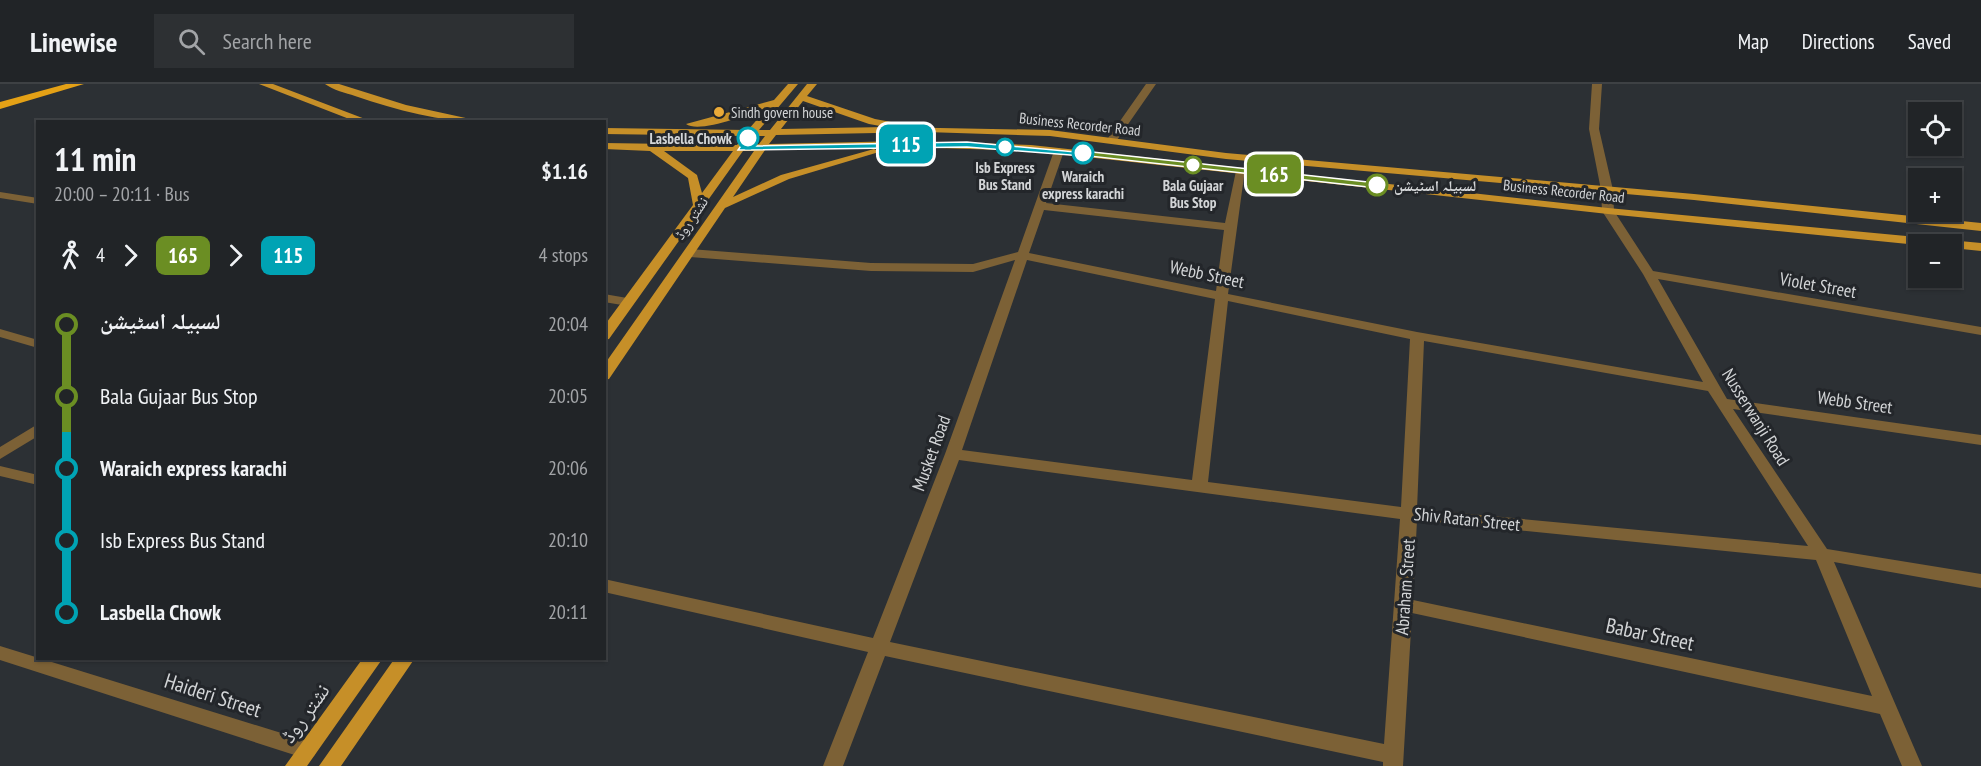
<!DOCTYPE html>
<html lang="en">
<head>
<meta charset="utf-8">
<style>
	:root { --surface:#212427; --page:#2d3033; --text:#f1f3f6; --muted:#a2a4a7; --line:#3e4144 }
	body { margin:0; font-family:"PT Sans Narrow","Noto Naskh Arabic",sans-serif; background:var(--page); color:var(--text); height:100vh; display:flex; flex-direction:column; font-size:22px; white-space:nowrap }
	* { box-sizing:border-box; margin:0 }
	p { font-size:20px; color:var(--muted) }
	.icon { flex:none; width:33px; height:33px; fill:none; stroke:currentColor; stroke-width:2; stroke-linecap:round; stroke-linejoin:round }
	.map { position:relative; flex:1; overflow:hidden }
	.drawer { position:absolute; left:36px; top:36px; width:570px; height:540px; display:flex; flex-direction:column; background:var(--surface); border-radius:0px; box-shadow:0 2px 4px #0004,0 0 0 2px var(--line) }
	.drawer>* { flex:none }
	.badge { padding:0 12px; border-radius:9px; font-size:21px; line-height:39px }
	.fabs { position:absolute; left:1908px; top:18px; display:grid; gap:12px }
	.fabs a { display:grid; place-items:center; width:54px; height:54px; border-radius:0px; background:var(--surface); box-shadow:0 2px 4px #0004,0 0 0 2px var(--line); font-size:30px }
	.map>.badge { position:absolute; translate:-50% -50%; box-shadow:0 0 0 3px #fff }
	.legs { display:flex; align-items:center; gap:9px; height:66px; padding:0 18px; font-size:20px }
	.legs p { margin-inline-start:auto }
	.head { display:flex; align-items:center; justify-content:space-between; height:102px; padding:0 18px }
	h1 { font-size:33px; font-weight:600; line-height:45px }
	ul { padding:0 18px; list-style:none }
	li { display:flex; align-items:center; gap:21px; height:72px; font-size:22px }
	li i { display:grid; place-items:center; width:9px; height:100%; margin:0 8px; background:currentColor }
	li i::after { content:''; width:15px; height:15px; margin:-8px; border:4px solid; border-radius:50%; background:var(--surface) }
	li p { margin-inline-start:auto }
	li:first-child i { background:linear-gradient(#0000 50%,currentColor 0) }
	li:last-child i { background:linear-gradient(currentColor 50%,#0000 0) }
	header { display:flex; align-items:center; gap:36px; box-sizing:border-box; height:84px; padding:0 30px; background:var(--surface); border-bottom:2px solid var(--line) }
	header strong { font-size:28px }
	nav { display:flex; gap:33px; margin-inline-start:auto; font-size:21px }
	.search { width:420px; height:54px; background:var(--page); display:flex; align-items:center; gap:15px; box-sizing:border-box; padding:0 21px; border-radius:0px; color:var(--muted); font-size:22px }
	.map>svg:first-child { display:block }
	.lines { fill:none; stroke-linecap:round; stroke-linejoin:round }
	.minor { fill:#7c6136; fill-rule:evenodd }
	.major { fill:#c68f28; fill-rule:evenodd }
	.highway { fill:#e4a116; fill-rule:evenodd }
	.line-1 { fill:#6b8e23; stroke:#fff; stroke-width:1.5 }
	.line-2 { fill:#00a3b4; stroke:#fff; stroke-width:1.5 }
	.poi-dot { fill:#eaaa38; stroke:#23262a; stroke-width:2 }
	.stop-2-dot { fill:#fff; stroke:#00a3b4; stroke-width:3 }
	.stop-1-dot { fill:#fff; stroke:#6b8e23; stroke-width:3 }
	.labels { text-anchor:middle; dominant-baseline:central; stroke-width:6; stroke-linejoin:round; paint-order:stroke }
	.far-poi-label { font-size:15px; fill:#d3d5d7; stroke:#23262a; text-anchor:start }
	.far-street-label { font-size:15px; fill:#d3d5d7; stroke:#23262a }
	.far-stop-label { font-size:15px; font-weight:bold; fill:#d3d5d7; stroke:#23262a }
	.street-label { font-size:18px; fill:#d3d5d7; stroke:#23262a }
	.near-street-label { font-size:21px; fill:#d3d5d7; stroke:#23262a }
</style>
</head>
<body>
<header>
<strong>Linewise</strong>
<div class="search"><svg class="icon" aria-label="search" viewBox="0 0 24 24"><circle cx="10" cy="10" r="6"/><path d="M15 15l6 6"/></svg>Search here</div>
<nav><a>Map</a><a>Directions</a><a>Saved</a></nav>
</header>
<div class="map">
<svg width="1981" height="682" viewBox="0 0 1981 682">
	<rect width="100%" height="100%" fill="#2c3034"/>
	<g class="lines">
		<path class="minor" d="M1146,0H1156L1115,59H1107L1106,57Z
			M1592,0H1602L1599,45L1613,106L1614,127L1653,187L1981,243V251L1658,195L1727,315L1981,351V361L1733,325L1827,465L1981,490V504L1834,478L1922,682H1902L1880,630L1412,529L1403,682H1383V678L885,572L843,682H823L868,568L604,508V495L873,554L945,370L1015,176L973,188L871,187L690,173L684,169L690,165L871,179L973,180L1018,168L1054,67L1059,64L1064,67L1046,119L1225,139L1236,87L1245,85L1228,210L1417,248L1703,298L1643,190L1602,127L1601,106L1589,45ZM1044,126L1224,146L1216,207L1029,169ZM1027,176L1215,215L1192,396L962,366ZM1228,217L1410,255L1401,423L1208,398ZM1424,257L1708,307L1808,462L1417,425ZM959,376L1400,435L1384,660L890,558ZM1417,436L1816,476L1872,612L1413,516Z
			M0,108L38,114V120L0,114Z
			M604,210L633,215L634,218L628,222L604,218Z
			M0,245L38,256V264L0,253Z
			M38,340V352L0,375V363Z
			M0,382L38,391V401L0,392Z
			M0,562L307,657L314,660L317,666L314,672L307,675L0,576Z"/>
		<path class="major" d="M259,0H273L373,38H357Z
			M325,0H339L406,21L484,38C440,38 397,26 355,12C346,9 333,6 325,0Z
			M788,0H798L759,46H770L807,0H817L807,12L875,35L891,38L892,40L887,43L1050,46L1226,69L1694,110L1981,139V147L1694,116L1226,75L1050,52L926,48L776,51L769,60L906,57L1031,61L1608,124L1981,159V167L1952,164V160L1918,161L1608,130L1031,67L906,63L765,66L733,113L781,91L874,65L879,68L789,95L725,124L609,295L604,296V281L754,67H743L609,255L604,256V242L693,121L688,94L650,67L604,65V59L737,61L744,52L604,50V44L748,46L767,24C750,29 700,50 686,40L774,16ZM803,17L869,40L886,43L781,45ZM754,52H765L759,60L748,61ZM664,67H733L702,109L697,91Z
			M363,574H383L307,682H285Z
			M395,574H415L341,682H319Z"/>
		<path class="highway" d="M66,0H84L0,25V18Z"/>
	</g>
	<path class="line-1" d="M1083,67L1377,99L1381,101L1377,104L1080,71Z"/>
	<path class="line-2" d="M748,52L752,54L747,62L967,58L1087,69L1083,72L967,63L738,66Z"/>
	<circle class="poi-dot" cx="719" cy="28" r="6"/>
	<g class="stop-2-dot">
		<circle cx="748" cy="54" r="10"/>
		<circle cx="1005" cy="63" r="8"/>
		<circle cx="1083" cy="69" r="10"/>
	</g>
	<g class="stop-1-dot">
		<circle cx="1193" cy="81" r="8"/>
		<circle cx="1377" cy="101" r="10"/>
	</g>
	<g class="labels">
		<g class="far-poi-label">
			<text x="731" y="28">Sindh govern house</text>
		</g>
		<g class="far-street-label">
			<text transform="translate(1080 40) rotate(6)">Business Recorder Road</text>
			<text transform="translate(1564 107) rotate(6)">Business Recorder Road</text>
			<text transform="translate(691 134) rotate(-56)">نشتر روڈ</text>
		</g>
		<g class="far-stop-label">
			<text x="732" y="54" text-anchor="end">Lasbella Chowk</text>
			<text x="1005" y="83">Isb Express<tspan x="1005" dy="17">Bus Stand</tspan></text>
			<text x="1083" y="92">Waraich<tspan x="1083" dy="17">express karachi</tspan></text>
			<text x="1193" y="101">Bala Gujaar<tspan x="1193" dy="17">Bus Stop</tspan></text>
			<text x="1394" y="101" text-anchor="start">لسبیلہ اسٹیشن</text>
		</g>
		<g class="street-label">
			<text transform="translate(1207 190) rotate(12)">Webb Street</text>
			<text transform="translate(1818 201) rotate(10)">Violet Street</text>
			<text transform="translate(1855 318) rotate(8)">Webb Street</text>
			<text transform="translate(1756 333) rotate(58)">Nusserwanji Road</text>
			<text transform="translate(931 369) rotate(-70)">Musket Road</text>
			<text transform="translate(1467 435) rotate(6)">Shiv Ratan Street</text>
			<text transform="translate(1405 503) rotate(-86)">Abraham Street</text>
		</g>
		<g class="near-street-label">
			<text transform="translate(1650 550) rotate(12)">Babar Street</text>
			<text transform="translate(213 611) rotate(18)">Haideri Street</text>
			<text transform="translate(305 629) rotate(-54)">نشتر روڈ</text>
		</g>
	</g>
</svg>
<div class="fabs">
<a><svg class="icon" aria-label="locate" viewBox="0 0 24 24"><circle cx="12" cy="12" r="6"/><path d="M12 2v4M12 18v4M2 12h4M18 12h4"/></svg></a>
<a>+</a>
<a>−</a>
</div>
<b class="badge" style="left:1274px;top:90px;background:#6b8e23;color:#fff">165</b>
<b class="badge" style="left:906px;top:60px;background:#00a3b4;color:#fff">115</b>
<section class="drawer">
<div class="head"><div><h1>11 min</h1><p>20:00 – 20:11 · Bus</p></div><b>$1.16</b></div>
<div class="legs"><svg class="icon" aria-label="walk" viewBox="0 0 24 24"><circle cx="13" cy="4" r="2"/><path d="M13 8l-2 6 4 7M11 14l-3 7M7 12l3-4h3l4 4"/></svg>4<svg class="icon" aria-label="forward" viewBox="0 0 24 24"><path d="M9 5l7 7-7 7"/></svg><b class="badge" style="background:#6b8e23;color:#fff">165</b><svg class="icon" aria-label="forward" viewBox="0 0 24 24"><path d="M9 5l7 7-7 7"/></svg><b class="badge" style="background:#00a3b4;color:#fff">115</b><p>4 stops</p></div>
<ul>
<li><i style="color:#6b8e23"></i><b>لسبیلہ اسٹیشن</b><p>20:04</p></li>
<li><i style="color:#6b8e23"></i><span>Bala Gujaar Bus Stop</span><p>20:05</p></li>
<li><i style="color:#00a3b4"></i><b>Waraich express karachi</b><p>20:06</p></li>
<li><i style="color:#00a3b4"></i><span>Isb Express Bus Stand</span><p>20:10</p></li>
<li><i style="color:#00a3b4"></i><b>Lasbella Chowk</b><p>20:11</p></li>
</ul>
</section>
</div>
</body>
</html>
